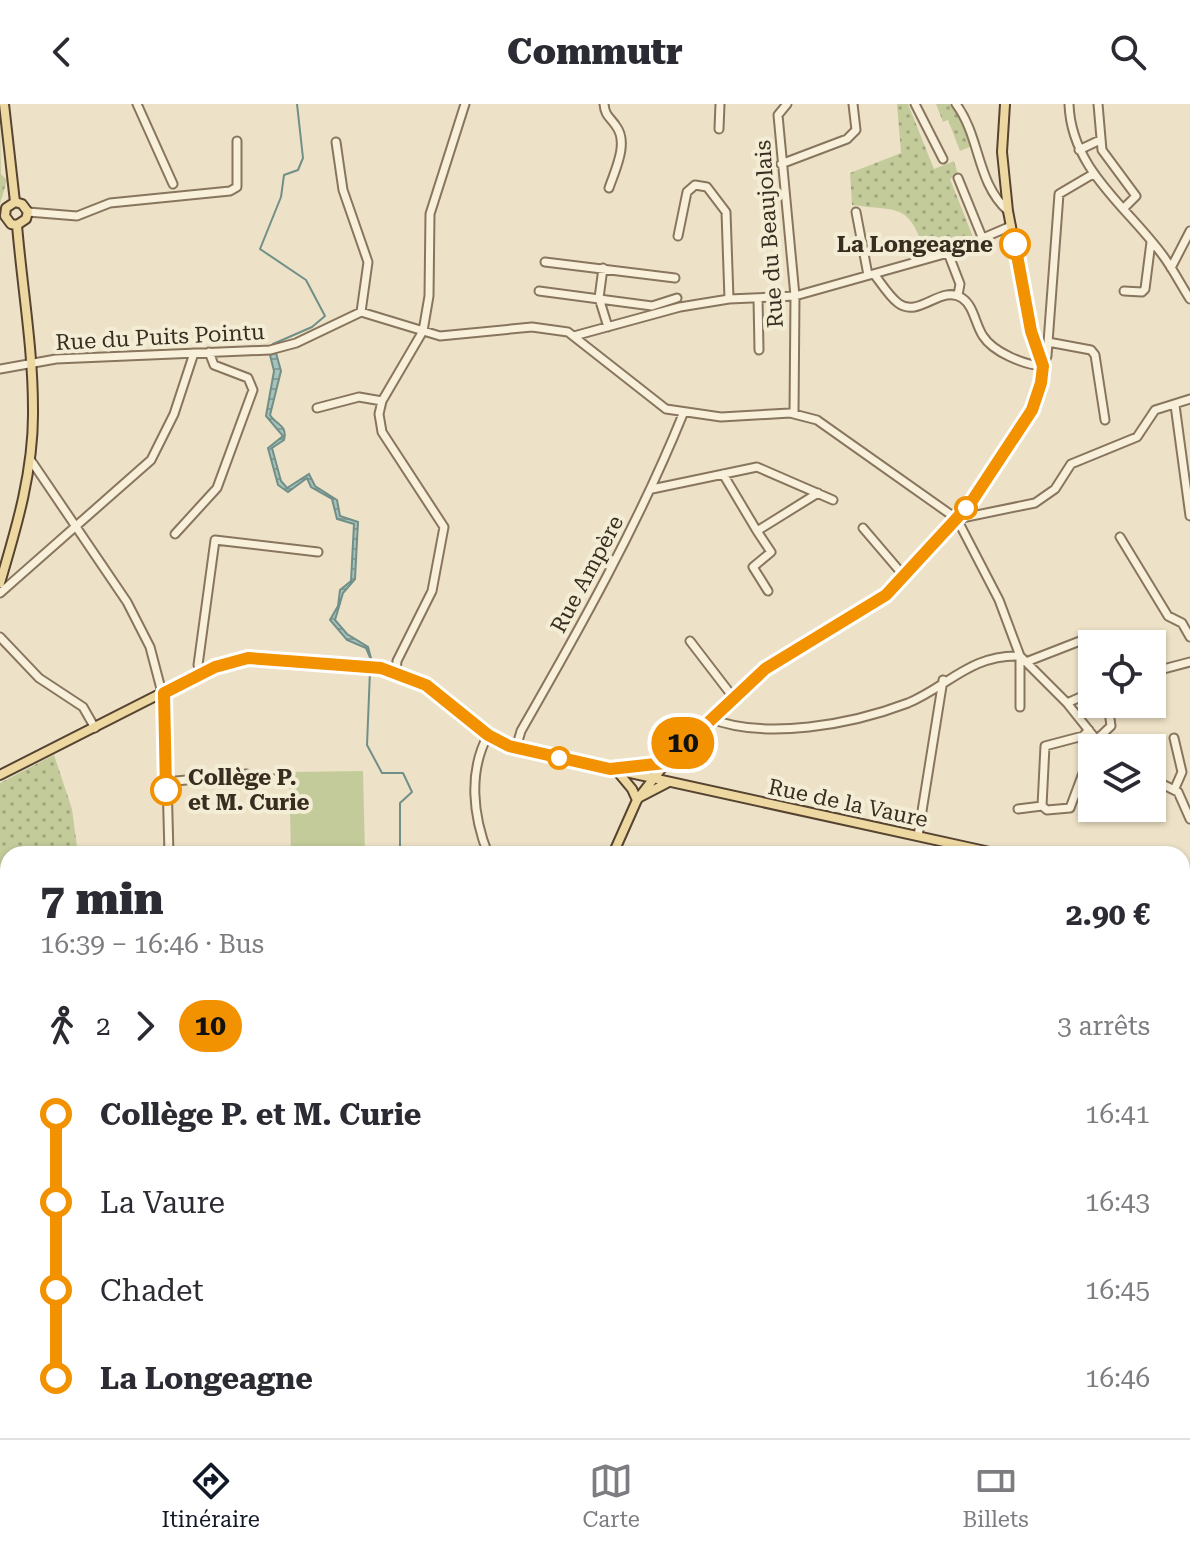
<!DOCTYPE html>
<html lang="fr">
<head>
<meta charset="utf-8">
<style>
	:root { --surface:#fff; --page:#f7f7f7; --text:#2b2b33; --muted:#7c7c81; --line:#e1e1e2; --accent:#111827 }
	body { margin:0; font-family:"Roboto Serif",serif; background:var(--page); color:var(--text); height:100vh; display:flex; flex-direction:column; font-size:30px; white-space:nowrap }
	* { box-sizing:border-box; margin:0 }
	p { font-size:26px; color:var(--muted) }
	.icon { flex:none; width:44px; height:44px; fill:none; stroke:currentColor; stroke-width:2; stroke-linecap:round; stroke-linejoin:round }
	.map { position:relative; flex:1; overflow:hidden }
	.drawer { position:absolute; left:0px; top:742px; width:1190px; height:592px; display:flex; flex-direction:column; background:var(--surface); border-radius:24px 24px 0 0; box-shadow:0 2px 6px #0004 }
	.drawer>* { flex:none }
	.badge { padding:0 16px; border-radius:26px; font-size:28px; line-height:52px }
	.controls { position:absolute; left:1078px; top:526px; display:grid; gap:16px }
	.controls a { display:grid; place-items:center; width:88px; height:88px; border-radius:0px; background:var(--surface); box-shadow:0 2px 6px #0004; font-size:40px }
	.map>.badge { position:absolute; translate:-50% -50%; box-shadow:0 0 0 4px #fff }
	.legs { display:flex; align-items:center; gap:12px; height:88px; padding:0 40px; font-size:26px }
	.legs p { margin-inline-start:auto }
	.summary { display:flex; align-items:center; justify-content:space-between; height:136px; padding:0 40px }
	h1 { font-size:44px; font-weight:800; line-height:60px }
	ul { padding:0 40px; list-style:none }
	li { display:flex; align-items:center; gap:28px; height:88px; font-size:30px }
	li i { display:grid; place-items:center; width:12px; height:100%; margin:0 10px; background:currentColor }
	li i::after { content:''; width:20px; height:20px; margin:-10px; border:6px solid; border-radius:50%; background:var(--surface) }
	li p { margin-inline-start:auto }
	li:first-child i { background:linear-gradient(#0000 50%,currentColor 0) }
	li:last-child i { background:linear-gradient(currentColor 50%,#0000 0) }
	header { display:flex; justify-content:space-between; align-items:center; height:104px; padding:0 40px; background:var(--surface); font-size:36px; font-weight:800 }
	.tab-bar { display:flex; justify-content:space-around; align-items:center; height:112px; border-top:2px solid var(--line); background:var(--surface); font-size:22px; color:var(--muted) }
	.tab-bar a { display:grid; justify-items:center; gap:4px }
	.tab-bar .on { color:var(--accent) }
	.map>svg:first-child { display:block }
	.grass { fill:#c4cb9b }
	.forest { fill:url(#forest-firs) }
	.park { fill:url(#park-dots) }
	.water { fill:url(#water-rules); stroke:#6f8f88; stroke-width:2 }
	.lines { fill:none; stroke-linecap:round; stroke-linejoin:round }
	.stream { stroke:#6f8f88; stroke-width:2 }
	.minor-casing { stroke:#88755d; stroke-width:11 }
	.major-casing { stroke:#564331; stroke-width:12 }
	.minor { stroke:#f8f0da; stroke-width:7 }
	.major { stroke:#eed8a1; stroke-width:8 }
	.line-1-casing { stroke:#fff; stroke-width:18 }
	.line-1 { stroke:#f39200; stroke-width:12 }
	.stop-1-dot { fill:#fff; stroke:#f39200; stroke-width:4 }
	.labels { text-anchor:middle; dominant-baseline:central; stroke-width:8; stroke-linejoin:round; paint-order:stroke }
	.street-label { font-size:22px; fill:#392d20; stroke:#f4edd6 }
	.stop-label { font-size:22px; font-weight:bold; fill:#392d20; stroke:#f4edd6; text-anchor:end }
</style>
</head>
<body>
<header><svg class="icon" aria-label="back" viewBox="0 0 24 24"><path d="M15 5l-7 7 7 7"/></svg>Commutr<svg class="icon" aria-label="search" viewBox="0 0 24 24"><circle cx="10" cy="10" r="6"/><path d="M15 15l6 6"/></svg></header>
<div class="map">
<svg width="1190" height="1334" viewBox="0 0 1190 1334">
	<defs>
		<pattern id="forest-firs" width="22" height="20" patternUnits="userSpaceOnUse" patternTransform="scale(2)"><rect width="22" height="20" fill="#c4cb9b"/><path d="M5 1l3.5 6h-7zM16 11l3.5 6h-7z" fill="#a0a57e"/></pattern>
		<pattern id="park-dots" width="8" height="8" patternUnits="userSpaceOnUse" patternTransform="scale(2)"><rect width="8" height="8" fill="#c4cb9b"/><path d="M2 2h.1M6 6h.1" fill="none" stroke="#a0a57e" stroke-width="1.8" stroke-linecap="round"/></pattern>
		<pattern id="water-rules" width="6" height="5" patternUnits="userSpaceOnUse" patternTransform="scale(2)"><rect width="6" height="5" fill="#a8c1ba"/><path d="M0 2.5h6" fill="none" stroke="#8a9d97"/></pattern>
	</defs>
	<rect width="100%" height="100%" fill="#ede2c7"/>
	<path class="grass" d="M363,667L365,750H291L289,668Z
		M8,850V976H0V851Z
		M1190,1031V1334H781L802,1326H1182V1035Z"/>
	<path class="forest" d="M911,1326H995L1006,1334H916Z"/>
	<path class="park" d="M897,0H908L934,65L954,57L958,71L950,75L973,133L926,150C908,97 899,108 852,101L850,69L901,49Z
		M936,0H950L962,14L972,42L960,47L948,16L943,18Z
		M0,14L1,70L7,76L0,100Z
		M54,651L72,705L78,750H8V844L0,845V679Z"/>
	<path class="water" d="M276,249L281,267L270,311C276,321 288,321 284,336L272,344L281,377L287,384L309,370L315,382L337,396L340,412L358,418L355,475L343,489L335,516L347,530L368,543L372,558L366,544L347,536L330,516L338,502L340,486L351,477L354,420L337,415L332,395L311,383L307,374L288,388L278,381L268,344L283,332L266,312L274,267L270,251Z"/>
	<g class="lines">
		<path class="stream" d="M273,240L312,223L325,212L306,176L260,145L281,93L284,71L298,66L303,54L297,0
			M370,567L367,641L382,669H403L412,688L400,699V750"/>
		<defs>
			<path id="minor" d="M137,0L173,80
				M604,0C605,12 610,13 616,22C629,39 615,66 609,84
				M787,0L778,11L795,192L794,310
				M915,0L943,55
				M956,0C981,34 976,78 1008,107
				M1069,0C1071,66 1129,104 1164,153C1174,167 1181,181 1190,195
				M1098,0L1102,46L1136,92L1124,104
				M719,25L720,0
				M336,38L343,86L368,158L361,208
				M1079,46L1100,36
				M781,60L847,35L856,26L853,0
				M958,74L982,133
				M28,108L77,112L110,99L230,87L237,83V37
				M856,108L868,171
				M678,132L687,88L695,81L707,83L726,108L729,195
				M948,149L960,180L958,191
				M545,158L675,174
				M603,164L599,194L608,223
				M1171,164L1190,127
				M874,170C881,179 889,192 898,199C919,215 941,180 962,194C974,202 975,220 983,232C993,248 1024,261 1043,262L1047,252L1059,90L1093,70
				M539,187L652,202L677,194
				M1124,187L1142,188L1145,185L1151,138
				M758,194L759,246
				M574,232L680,203L729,195L795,192L948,149L1011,122
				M1048,238L1091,246L1095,251L1105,316
				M0,265L56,255L270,246L296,239L361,208L440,232L532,223L568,228L666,305L721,313L790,309L817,316L957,415L999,496L1020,552L1067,599L1103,644
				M1175,301L1190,412
				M317,304L359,293L382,297
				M30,355L127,498L150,543L165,600L169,750
				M723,370L757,427L818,389
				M652,385L757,363L833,396
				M957,415L1035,399L1055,385L1071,360L1137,333L1155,306L1190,295
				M863,424L904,472
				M757,427L771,448L753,463L768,487
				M175,430L217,384L253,286L248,274L214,261L209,248
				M1120,433L1168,512L1182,519L1190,533
				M0,489L151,356L174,310L194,249
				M0,533L39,574L83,603L95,624
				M690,537L733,593
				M1020,552V603
				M1026,558L1080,537
				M396,567L397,557L432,487L444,423L382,328L379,310L382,297L423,227L429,192L430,110L465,0
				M203,568L198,561L215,436L318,448
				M1152,568L1190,558
				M1067,599L1092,588
				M709,614C765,637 853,620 908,599C947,583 971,550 1020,552
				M1089,626L1083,632L1045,642L1042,702L1047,706L1070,704L1092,645
				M1174,634L1182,668L1175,684
				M1094,638L1111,622L1108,600
				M516,644L521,627C580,524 638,421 683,310
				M1152,675L1178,688L1190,715
				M166,678L246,670L274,675
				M1018,705L1042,702
				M918,732L943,576
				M488,750C473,712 468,668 488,631
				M0,847H8
				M1182,917L1190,914
				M0,981H8
				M1182,1155L1190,1152
				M1182,1256L1190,1262
				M179,1326L181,1334
				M357,1326L360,1331L357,1334
				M889,1326L891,1334
				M200,1334L211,1326
				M773,1334L788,1326
				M1175,1334V1326"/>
			<path id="major" d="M4,0L15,98
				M15,98L6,104L5,112L11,120L17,121
				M15,98L22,100L28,108L26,115L17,121
				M0,479C17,422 34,365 33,305C33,243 22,182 17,121
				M622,665L664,659
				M617,667L632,685L637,696
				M0,671L203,568L248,554L396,567L426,581L488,631L516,644L999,750
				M640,693L667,679
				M613,750L637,696L671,652L765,565L886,491L970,400L1032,306L1043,262L1031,227L1008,107L1002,48L1005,0
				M1182,791L1190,793
				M527,1334L530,1326"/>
		</defs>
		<use href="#minor" class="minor-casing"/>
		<use href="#major" class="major-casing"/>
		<use href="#minor" class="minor"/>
		<use href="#major" class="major"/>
	</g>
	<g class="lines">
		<defs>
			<path id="line-1" d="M166,686L164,589L215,563L248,554L381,564L426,581L488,631L509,642L610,665L665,659L765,565L886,491L970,400L1032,306L1041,279L1043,262L1031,227L1015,140"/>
		</defs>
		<use href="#line-1" class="line-1-casing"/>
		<use href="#line-1" class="line-1"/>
	</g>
	<g class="stop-1-dot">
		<circle cx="1015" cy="140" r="14"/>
		<circle cx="966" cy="404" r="10"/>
		<circle cx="559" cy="654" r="10"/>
		<circle cx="166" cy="686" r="14"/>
	</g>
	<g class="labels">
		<g class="street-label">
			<text transform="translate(769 130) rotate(-94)">Rue du Beaujolais</text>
			<text transform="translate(160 233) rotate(-3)">Rue du Puits Pointu</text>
			<text transform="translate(587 470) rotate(-62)">Rue Ampère</text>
			<text transform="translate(848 699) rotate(12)">Rue de la Vaure</text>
		</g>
		<g class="stop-label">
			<text x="993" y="140">La Longeagne</text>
			<text x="188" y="673" text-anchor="start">Collège P.<tspan x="188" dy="25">et M. Curie</tspan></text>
		</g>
	</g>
</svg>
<div class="controls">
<a><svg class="icon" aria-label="locate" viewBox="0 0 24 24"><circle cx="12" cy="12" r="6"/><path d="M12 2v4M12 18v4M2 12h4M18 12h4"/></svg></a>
<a><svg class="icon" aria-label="layers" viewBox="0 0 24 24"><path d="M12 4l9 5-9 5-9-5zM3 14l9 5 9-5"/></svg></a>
</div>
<b class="badge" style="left:683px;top:639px;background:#f39200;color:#111">10</b>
<section class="drawer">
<div class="summary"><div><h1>7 min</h1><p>16:39 – 16:46 · Bus</p></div><b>2.90 €</b></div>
<div class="legs"><svg class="icon" aria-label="walk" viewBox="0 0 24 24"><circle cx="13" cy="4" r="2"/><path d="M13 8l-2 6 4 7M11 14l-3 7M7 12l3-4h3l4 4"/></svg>2<svg class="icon" aria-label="forward" viewBox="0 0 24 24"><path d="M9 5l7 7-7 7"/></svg><b class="badge" style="background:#f39200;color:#111">10</b><p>3 arrêts</p></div>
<ul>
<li><i style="color:#f39200"></i><b>Collège P. et M. Curie</b><p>16:41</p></li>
<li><i style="color:#f39200"></i><span>La Vaure</span><p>16:43</p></li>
<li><i style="color:#f39200"></i><span>Chadet</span><p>16:45</p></li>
<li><i style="color:#f39200"></i><b>La Longeagne</b><p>16:46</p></li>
</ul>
</section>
</div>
<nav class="tab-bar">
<a class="on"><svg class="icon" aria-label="directions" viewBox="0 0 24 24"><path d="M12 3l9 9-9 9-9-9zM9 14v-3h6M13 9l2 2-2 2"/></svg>Itinéraire</a>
<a><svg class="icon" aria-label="map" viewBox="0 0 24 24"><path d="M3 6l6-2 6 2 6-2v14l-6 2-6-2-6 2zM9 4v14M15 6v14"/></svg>Carte</a>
<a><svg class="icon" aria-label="tickets" viewBox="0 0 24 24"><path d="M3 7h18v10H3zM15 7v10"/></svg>Billets</a>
</nav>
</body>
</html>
